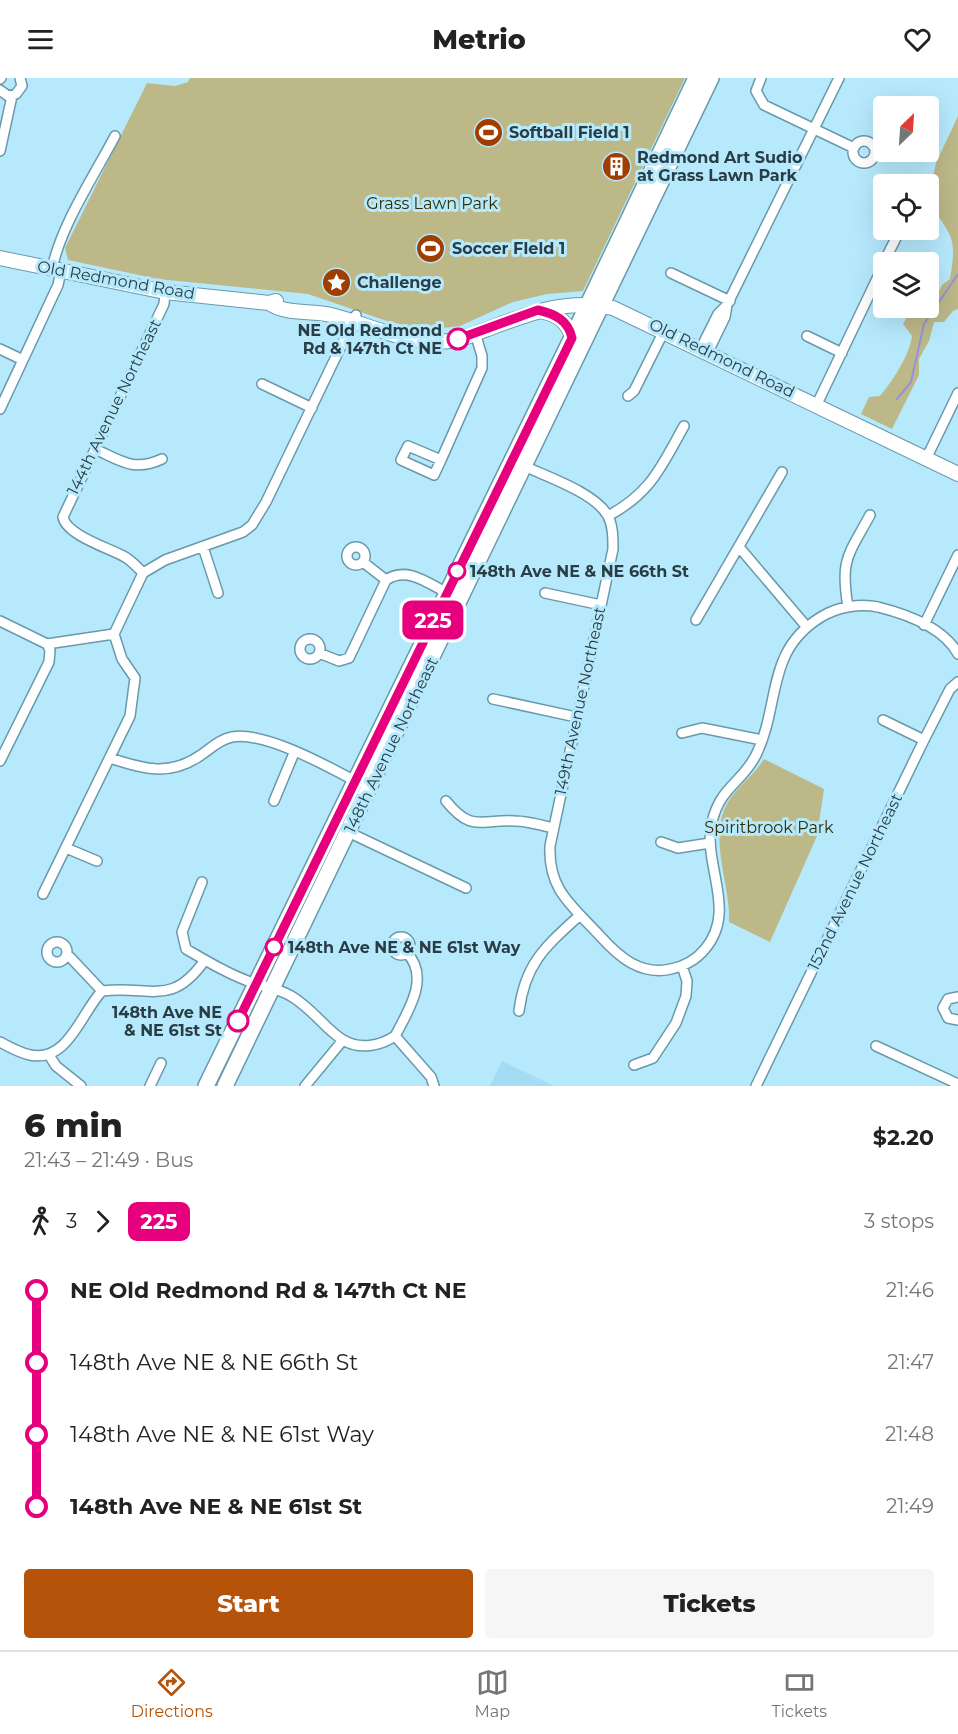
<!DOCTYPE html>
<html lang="en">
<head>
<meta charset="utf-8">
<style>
	:root { --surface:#fff; --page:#f6f6f6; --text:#222; --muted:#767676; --line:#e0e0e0; --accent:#b45309 }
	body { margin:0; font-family:Montserrat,sans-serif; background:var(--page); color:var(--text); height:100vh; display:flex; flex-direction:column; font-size:22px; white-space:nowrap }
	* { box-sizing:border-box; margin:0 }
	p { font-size:20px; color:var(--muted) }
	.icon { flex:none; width:33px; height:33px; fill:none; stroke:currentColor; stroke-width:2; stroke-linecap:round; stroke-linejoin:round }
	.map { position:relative; height:1008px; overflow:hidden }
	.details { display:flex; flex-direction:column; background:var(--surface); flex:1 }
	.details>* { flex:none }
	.badge { padding:0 12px; border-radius:9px; font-size:21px; line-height:39px }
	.needle { width:39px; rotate:25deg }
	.controls { position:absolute; left:873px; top:18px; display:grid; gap:12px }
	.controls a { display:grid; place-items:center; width:66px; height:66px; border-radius:6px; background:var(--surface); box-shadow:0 6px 24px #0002; font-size:30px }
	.map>.badge { position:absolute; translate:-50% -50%; box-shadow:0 0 0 3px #fff }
	.legs { display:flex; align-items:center; gap:9px; height:66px; padding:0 24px; font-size:20px }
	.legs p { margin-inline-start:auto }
	.overview { display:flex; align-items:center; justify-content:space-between; height:102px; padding:0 24px }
	h1 { font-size:33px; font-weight:800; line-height:45px }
	.cta { display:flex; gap:12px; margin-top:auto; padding:12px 24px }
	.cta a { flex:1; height:69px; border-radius:6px; background:var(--accent); color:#fff; font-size:24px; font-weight:800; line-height:69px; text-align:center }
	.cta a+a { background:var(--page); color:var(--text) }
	ul { padding:0 24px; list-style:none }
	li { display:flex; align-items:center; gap:21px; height:72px; font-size:22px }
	li i { display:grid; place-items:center; width:9px; height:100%; margin:0 8px; background:currentColor }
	li i::after { content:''; width:15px; height:15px; margin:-8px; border:4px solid; border-radius:50%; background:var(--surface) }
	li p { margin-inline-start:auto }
	li:first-child i { background:linear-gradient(#0000 50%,currentColor 0) }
	li:last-child i { background:linear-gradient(currentColor 50%,#0000 0) }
	header { display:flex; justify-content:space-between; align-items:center; height:78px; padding:0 24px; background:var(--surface); font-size:27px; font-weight:800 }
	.tab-bar { display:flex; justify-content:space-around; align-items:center; height:84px; border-top:2px solid var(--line); background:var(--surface); font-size:16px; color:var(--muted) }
	.tab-bar a { display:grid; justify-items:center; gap:3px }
	.tab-bar .selected { color:var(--accent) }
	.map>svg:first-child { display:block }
	.built { fill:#a3dcf3 }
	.green { fill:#bcb888 }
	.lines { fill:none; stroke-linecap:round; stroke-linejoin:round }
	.stream { stroke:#9492dc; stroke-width:2 }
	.street-casing { stroke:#6999ab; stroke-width:12 }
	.secondary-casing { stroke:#6999ab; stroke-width:16 }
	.primary-casing { stroke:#6999ab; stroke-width:18 }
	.street { stroke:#fff; stroke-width:9 }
	.secondary { stroke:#fff; stroke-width:14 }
	.primary { stroke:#fff; stroke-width:15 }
	.line-1-casing { stroke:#fff; stroke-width:14 }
	.line-1 { stroke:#e6007e; stroke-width:9 }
	.stop-1-dot { fill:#fff; stroke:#e6007e; stroke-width:3 }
	.labels { text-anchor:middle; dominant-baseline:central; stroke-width:6; stroke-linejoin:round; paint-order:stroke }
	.poi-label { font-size:16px; font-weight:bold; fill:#293d45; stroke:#b7e9fd; text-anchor:start }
	.park-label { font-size:16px; fill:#312e07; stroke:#b7e9fd }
	.street-label { font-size:16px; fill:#293d45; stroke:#b7e9fd }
	.stop-label { font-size:16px; font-weight:bold; fill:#293d45; stroke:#b7e9fd; text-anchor:end }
</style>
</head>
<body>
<header><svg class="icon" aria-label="menu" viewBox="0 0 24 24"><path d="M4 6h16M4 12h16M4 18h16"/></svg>Metrio<svg class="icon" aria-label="heart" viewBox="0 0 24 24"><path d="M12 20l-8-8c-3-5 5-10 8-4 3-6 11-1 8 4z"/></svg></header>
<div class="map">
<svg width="958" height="1008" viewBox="0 0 958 1008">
	<rect width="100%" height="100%" fill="#b7e9fd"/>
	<path class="built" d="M502,983L554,1008H490Z"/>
	<path class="green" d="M190,0H685L583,213L547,216L513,224L460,248L424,252L387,243L308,216L158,201L68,182L65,170L147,5L175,8L188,4Z
		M958,38V231L953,233L944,244H934L929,263L919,281V297L892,351L861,336L869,319L880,318C893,302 909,278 912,258L903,246C908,235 917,230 928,230L929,221L936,219L942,207L950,201C958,155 950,159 928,122L936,85Z
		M764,681L824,711L817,758L770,864L729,844C731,806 707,760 728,724C738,708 754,697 764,681Z"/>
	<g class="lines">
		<path class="stream" d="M897,321L911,304L924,246L958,196"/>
		<defs>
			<path id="street" d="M761,0L756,13L764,27L854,70
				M0,1L1,0
				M0,12L8,18L16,16L22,8L20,0
				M853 74a11 11 0 1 1 22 0a11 11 0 1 1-22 0Z
				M0,73L12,18
				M884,184L900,152
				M52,191C61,147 94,98 115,58
				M671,195L730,223
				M807,258L842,275
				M701,270L718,236L727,227
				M0,271L23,282
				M708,274L725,239L727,227L839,0
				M262,306L312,330
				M628,318L634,313L664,253
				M817,326L884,186
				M0,331L58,207L61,193
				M408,368L441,382L434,397L401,382Z
				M95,371C121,383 134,394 162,381
				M926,381L958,315
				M441,382L482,290V278L475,255
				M520,386C544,398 595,414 608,438C613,448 613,460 613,471L550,768C548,813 573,828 601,859C619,879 641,898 671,891C685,888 696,882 705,871C738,832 702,787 712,744C720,709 742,705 756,677C781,626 765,573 821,539C837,529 860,525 878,529C906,536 944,550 958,576
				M608,438C651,415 661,389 684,348
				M347 478a9 9 0 1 1 18 0a9 9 0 1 1-18 0Z
				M203,469L218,515
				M739,469L806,548
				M363,484L386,502C408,487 430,507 451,517
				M143,495C138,490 132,483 125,479C109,470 66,457 63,439L164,226L165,214
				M545,515L601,527
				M848,529C840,481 848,478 870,437
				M696,542L782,394
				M0,543L47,566
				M924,547L958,477
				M300 571a10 10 0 1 1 20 0a10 10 0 1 1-20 0Z
				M47,566L114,556
				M319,575L339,583L349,580L386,502
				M493,621L576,639
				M883,642L924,662
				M682,655L702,650L762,662
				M110,680C143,691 170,699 201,677C210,671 220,661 232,659C265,653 329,689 359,705
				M0,683L49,584L50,572L47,566
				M274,723L294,675
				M446,723C472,755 480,741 515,743C527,743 541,747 553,750
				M348,754L466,810
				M661,764L678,770L710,765
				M66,770L97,783
				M202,804L182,854L186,871C208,884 232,898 256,906C269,910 279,911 291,918C312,930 326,952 343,962C360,972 380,968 395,958
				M43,816L130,638L135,600L122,581L114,556L143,495L165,482L243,454L252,447L266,424L356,237
				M392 868a9 9 0 1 1 18 0a9 9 0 1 1-18 0Z
				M47 874a10 10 0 1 1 20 0a10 10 0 1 1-20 0Z
				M407,875C430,899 409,932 395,958L431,999L434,1008
				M66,878L70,879L102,913
				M958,919L948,921L943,930L948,940L958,942
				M519,933C525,885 546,868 580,837
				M0,964C9,969 20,975 30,977C68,985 81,935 102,913C151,907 171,930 205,882
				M876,968L958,1006
				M49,977L56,988L81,1008
				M634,987L653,980L676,945L686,918L687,903L682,888
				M150,1008L161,985
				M305,1008L343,962
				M756,1008L924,662L950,611L958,604"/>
			<path id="secondary" d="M0,180L165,214L269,225L276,223
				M269,225C286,237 311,232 331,237C372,247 407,268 450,263C462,262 474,256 485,252C528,236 566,220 613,230L958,396
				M540,233C556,236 568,243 572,260"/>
			<path id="primary" d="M206,1008L581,241L696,0
				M225,1008L711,0"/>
		</defs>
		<use href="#street" class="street-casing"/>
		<use href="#secondary" class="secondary-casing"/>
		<use href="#primary" class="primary-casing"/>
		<use href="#street" class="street"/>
		<use href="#secondary" class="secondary"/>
		<use href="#primary" class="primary"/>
	</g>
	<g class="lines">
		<defs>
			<path id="line-1" d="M238,943L572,260C568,242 555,236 538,232L458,261"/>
		</defs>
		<use href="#line-1" class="line-1-casing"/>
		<use href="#line-1" class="line-1"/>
	</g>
	<defs>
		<symbol id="stadium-disc" viewBox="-11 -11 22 22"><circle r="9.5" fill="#a03e00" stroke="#b7e9fd"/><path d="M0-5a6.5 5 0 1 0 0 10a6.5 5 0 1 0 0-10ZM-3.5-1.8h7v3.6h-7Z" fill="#fff"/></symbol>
		<symbol id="building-disc" viewBox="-11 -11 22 22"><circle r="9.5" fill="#a03e00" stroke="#b7e9fd"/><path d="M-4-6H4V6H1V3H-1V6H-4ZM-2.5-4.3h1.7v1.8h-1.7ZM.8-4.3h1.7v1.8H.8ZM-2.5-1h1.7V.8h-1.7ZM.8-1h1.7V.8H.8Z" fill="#fff"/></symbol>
		<symbol id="sight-disc" viewBox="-11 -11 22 22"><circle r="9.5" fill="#a03e00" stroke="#b7e9fd"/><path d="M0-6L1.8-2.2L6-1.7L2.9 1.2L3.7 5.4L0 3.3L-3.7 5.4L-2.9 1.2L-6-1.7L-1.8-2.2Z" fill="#fff"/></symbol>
	</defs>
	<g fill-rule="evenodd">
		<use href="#stadium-disc" x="472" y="38" width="33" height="33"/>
		<use href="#building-disc" x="600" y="72" width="33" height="33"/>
		<use href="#stadium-disc" x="414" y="154" width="33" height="33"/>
		<use href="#sight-disc" x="320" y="188" width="33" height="33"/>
	</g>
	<g class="stop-1-dot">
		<circle cx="458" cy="261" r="10"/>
		<circle cx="457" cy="493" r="8"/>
		<circle cx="274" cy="869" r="8"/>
		<circle cx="238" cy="943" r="10"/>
	</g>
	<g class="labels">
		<g class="poi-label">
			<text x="509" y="54">Softball Field 1</text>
			<text x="637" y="79">Redmond Art Sudio<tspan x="637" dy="18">at Grass Lawn Park</tspan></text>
			<text x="452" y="170">Soccer FIeld 1</text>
			<text x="357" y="204">Challenge</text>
		</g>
		<g class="park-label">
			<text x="432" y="125">Grass Lawn Park</text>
			<text x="769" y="749">Spiritbrook Park</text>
		</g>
		<g class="street-label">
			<text transform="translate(116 202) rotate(10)">Old Redmond Road</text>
			<text transform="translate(722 280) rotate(26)">Old Redmond Road</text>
			<text transform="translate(114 329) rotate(-64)">144th Avenue Northeast</text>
			<text transform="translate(580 623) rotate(-78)">149th Avenue Northeast</text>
			<text transform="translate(391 667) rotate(-64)">148th Avenue Northeast</text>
			<text transform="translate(855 804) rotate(-64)">152nd Avenue Northeast</text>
		</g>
		<g class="stop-label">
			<text x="442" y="252">NE Old Redmond<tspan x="442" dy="18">Rd &amp; 147th Ct NE</tspan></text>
			<text x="470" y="493" text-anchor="start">148th Ave NE &amp; NE 66th St</text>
			<text x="288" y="869" text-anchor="start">148th Ave NE &amp; NE 61st Way</text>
			<text x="222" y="934">148th Ave NE<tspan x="222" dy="18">&amp; NE 61st St</tspan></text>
		</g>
	</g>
</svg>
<div class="controls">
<a><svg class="needle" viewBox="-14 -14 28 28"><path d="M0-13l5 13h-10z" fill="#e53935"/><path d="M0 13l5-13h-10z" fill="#767676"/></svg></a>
<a><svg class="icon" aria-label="locate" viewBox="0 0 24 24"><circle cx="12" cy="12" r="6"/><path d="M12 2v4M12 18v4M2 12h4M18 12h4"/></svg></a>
<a><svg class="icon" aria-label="layers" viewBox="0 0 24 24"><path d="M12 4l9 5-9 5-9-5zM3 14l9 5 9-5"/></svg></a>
</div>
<b class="badge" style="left:433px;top:542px;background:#e6007e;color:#fff">225</b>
</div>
<section class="details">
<div class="overview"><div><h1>6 min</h1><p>21:43 – 21:49 · Bus</p></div><b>$2.20</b></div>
<div class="legs"><svg class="icon" aria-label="walk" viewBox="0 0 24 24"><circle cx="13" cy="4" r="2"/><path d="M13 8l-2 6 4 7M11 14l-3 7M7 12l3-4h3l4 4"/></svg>3<svg class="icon" aria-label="forward" viewBox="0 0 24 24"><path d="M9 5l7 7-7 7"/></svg><b class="badge" style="background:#e6007e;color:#fff">225</b><p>3 stops</p></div>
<ul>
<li><i style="color:#e6007e"></i><b>NE Old Redmond Rd &amp; 147th Ct NE</b><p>21:46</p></li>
<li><i style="color:#e6007e"></i><span>148th Ave NE &amp; NE 66th St</span><p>21:47</p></li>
<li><i style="color:#e6007e"></i><span>148th Ave NE &amp; NE 61st Way</span><p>21:48</p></li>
<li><i style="color:#e6007e"></i><b>148th Ave NE &amp; NE 61st St</b><p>21:49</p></li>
</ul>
<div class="cta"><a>Start</a><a>Tickets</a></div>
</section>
<nav class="tab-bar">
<a class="selected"><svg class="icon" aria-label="directions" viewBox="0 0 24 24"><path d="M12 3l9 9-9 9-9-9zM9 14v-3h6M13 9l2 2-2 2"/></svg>Directions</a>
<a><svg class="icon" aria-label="map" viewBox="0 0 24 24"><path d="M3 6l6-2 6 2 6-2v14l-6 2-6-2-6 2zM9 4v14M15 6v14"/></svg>Map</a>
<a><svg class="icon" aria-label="tickets" viewBox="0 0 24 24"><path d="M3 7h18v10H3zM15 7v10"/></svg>Tickets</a>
</nav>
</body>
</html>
